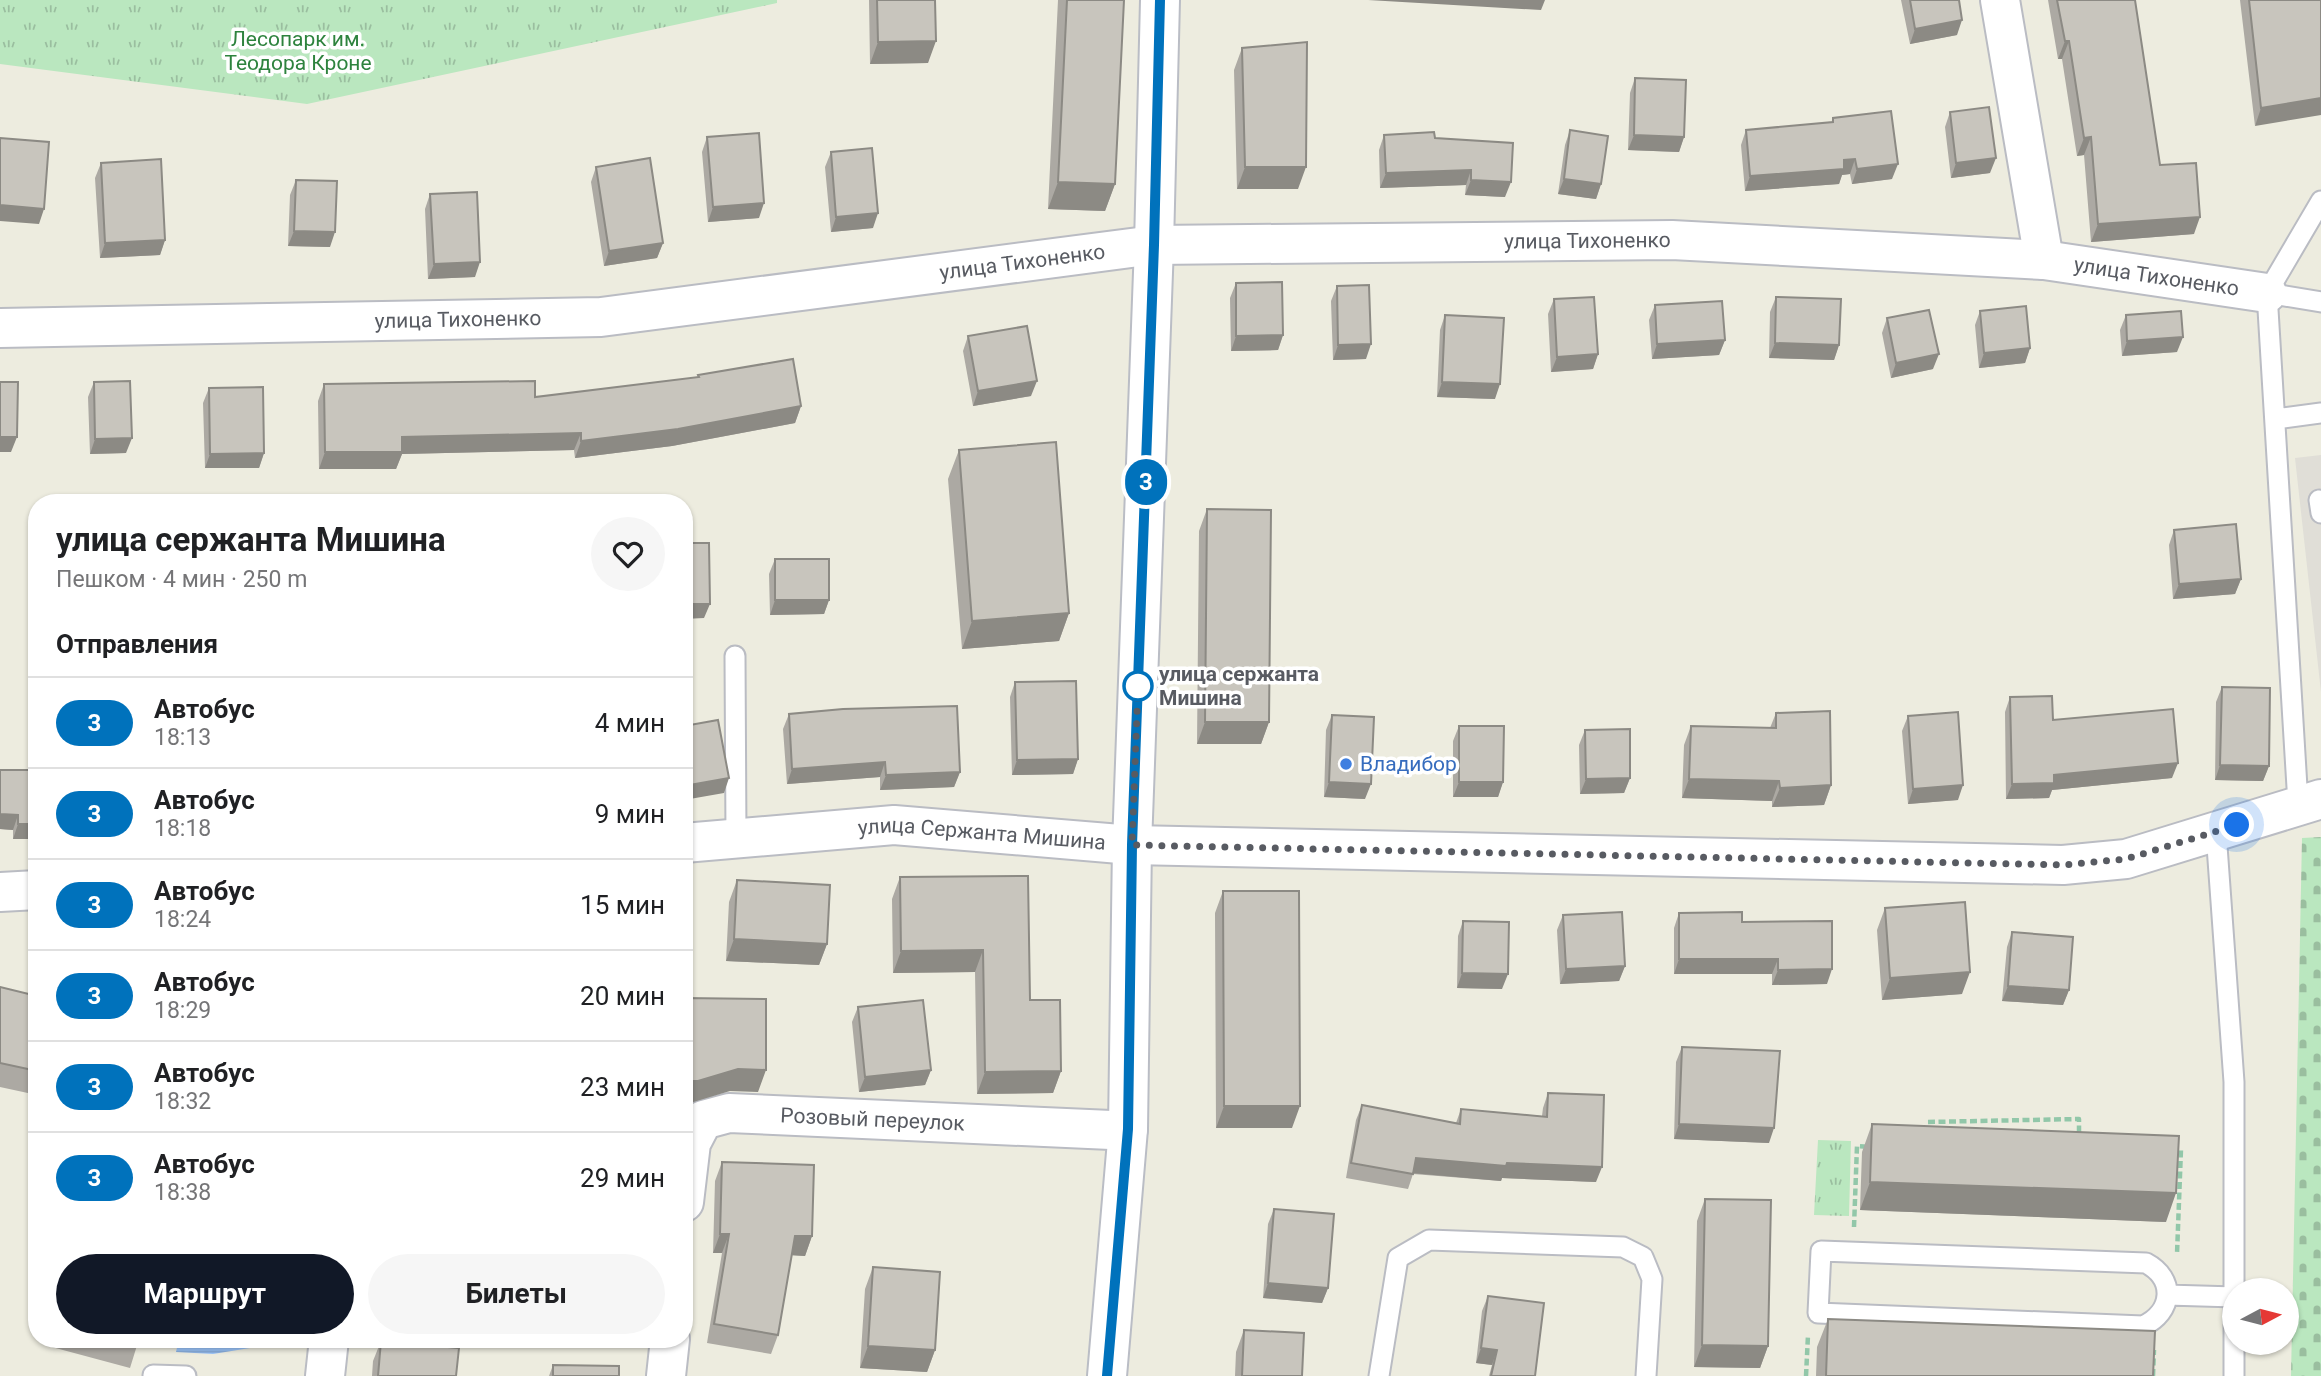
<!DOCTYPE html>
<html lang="ru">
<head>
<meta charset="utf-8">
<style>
	:root { --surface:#fff; --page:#f6f6f6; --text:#202124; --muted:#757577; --line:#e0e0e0; --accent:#111827 }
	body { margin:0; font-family:Roboto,sans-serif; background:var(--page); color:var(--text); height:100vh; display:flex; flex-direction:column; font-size:26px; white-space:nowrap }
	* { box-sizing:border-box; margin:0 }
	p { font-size:23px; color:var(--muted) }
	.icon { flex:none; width:38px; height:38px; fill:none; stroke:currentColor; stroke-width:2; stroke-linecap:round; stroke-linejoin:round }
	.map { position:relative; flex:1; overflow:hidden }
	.sheet { position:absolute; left:28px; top:494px; width:665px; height:854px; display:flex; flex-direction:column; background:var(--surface); border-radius:28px; box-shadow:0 2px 5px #0004 }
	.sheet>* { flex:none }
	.badge { padding:0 14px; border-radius:23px; font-size:24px; line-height:46px }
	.needle { width:46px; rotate:83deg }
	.controls { position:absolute; left:2222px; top:1278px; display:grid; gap:14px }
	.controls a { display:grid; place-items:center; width:77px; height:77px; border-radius:50%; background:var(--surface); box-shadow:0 2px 5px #0004; font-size:35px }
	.you { position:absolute; width:35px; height:35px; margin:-18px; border:5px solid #fff; border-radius:50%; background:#1a73e8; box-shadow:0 0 0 10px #1a73e833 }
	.map>.badge { position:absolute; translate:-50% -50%; box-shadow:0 0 0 4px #fff }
	h2 { padding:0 28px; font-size:26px; line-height:63px }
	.round { display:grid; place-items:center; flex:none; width:74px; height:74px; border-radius:37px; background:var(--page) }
	.headline { display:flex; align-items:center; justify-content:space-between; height:119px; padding:0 28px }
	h1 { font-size:33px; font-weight:700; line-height:52px }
	.primary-button { display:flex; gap:14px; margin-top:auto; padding:14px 28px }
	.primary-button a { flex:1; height:80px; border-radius:42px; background:var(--accent); color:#fff; font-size:28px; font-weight:700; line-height:80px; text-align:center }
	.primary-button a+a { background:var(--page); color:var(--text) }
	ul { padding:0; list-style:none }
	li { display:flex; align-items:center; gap:21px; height:91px; padding:0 28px; border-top:2px solid var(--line) }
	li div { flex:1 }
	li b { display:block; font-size:26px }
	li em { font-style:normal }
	li .badge { min-width:77px; font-weight:700; text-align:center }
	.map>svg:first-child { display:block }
	.industrial { fill:#e0ded7 }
	.cemetery { fill:url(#cemetery-stones) }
	.park { fill:url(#park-tufts) }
	.water { fill:url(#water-rules) }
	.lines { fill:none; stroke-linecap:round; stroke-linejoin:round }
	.service-casing { stroke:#babcc3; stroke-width:23 }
	.minor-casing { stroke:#babcc3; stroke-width:42 }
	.tertiary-casing { stroke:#babcc3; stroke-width:42 }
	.secondary-casing { stroke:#babdc5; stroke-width:42 }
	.path { stroke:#92c7a9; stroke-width:4.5; stroke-dasharray:7 3.5; stroke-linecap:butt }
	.service { stroke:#fff; stroke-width:19 }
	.minor { stroke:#fff; stroke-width:38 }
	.tertiary { stroke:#fff; stroke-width:38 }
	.secondary { stroke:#fff; stroke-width:38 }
	.wall { fill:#aca9a3 }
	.shaded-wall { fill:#8c8a84 }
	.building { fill:#c8c5bd; stroke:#8c8a84; stroke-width:2 }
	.line-casing { stroke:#fff; stroke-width:16 }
	.line { stroke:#0072bc; stroke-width:10 }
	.walk { stroke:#585b62; stroke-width:7; stroke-dasharray:0 12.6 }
	.stop-dot { fill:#fff; stroke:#0072bc; stroke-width:3.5 }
	.shop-dot { fill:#3f7fe0; stroke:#fff; stroke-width:2.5 }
	.labels { text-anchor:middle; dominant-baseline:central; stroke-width:7; stroke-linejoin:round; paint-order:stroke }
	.park-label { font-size:21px; fill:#2e833e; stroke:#fff }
	.street-label { font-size:21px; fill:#585b62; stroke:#fff }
	.stop-label { font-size:21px; font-weight:bold; fill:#585b62; stroke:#fff; text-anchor:start }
	.shop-label { font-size:21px; fill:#366cbe; stroke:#fff; text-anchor:start }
</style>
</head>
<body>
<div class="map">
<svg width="2321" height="1376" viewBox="0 0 2321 1376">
	<defs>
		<pattern id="cemetery-stones" width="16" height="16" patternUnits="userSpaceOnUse" patternTransform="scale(1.75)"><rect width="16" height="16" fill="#bae7bf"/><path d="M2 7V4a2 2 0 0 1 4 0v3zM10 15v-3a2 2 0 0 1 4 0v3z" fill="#9abe9f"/></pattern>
		<pattern id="park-tufts" width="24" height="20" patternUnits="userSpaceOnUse" patternTransform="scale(1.75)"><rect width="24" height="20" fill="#bae7bf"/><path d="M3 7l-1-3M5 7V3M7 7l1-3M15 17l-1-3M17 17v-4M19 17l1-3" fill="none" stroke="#9abe9f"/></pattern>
		<pattern id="water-rules" width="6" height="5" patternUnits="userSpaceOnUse" patternTransform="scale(1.75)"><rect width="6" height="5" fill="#9dc8ff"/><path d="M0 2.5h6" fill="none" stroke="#83a5d2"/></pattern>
	</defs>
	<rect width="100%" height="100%" fill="#edecdf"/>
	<path class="industrial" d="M2321,455V692L2295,458Z"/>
	<path class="cemetery" d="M2321,837V1376H2291L2302,838Z"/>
	<path class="park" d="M0,0H777V3L307,104L0,64Z
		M1818,1140L1851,1141L1849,1216L1814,1215Z"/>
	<path class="water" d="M179,1339H253L250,1348L213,1354L176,1352Z"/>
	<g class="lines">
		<defs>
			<path id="service" d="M2267,293L2321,302
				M2275,419L2321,413
				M2319,500L2321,513
				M735,656L736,837
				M2298,804L2267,293L2321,201
				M2216,832L2234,1082V1376
				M1821,1251L2146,1263C2176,1279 2173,1312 2143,1326L1818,1313Z
				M2167,1295L2235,1297
				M153,1375L186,1376
				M1379,1376L1398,1258L1429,1240L1623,1247L1643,1257L1652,1279L1646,1376"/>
			<g id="minor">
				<path d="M2000,0L2044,260"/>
				<path id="s1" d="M0,328L601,317L1154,245L1672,240L2044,260L2267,293"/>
				<path d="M1132,845L2063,865L2126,859L2321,799"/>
				<path id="s2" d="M684,1202L691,1143L703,1120L729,1113L1111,1130L1128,1129"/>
				<path d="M325,1376L329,1339"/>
				<path d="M666,1376L670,1339"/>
			</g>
			<g id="tertiary">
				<path id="s3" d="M684,843L894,825L1132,845"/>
				<path d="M0,892L37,890"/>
			</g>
			<path id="secondary" d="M1107,1376L1128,1129L1132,845L1154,245L1160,0"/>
		</defs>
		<use href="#service" class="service-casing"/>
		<use href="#minor" class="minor-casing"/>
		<use href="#tertiary" class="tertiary-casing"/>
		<use href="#secondary" class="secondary-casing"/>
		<path class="path" d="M1928,1122L2079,1119V1137
			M2172,1149H2181L2177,1254
			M1854,1227L1857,1146L1869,1147
			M1806,1376L1808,1335
			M2153,1376L2154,1350"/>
		<use href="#service" class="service"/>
		<use href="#minor" class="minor"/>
		<use href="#tertiary" class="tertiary"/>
		<use href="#secondary" class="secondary"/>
	</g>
	<path class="wall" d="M869,0H935L928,63L870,64Z
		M1058,0H1124L1115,184L1105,211L1048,209Z
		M1901,0H1959L1957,35L1910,44Z
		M2048,0H2135L2160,165L2194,234L2091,242L2084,155L2077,156L2062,59H2058Z
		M2240,0H2321L2255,126Z
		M1242,48L1298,189H1237L1234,70Z
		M1635,78L1684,137L1679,152L1628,150L1630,93Z
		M1950,112L1990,173L1951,178L1945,127Z
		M1833,118L1892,179L1852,184L1850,174L1842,175L1839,184L1745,191L1741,145L1746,130L1831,123Z
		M1570,130L1601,184L1596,199L1558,194L1565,145Z
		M1384,135L1435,138L1505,197L1465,195L1466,185L1380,188L1379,150Z
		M707,137L759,218L708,222L702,152Z
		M831,152L873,228L831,232L825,167Z
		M101,163L165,240L160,255L100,258L95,178Z
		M596,167L663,243L657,258L604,266L591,182Z
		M296,180L330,247L288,246L290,195Z
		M430,194L475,277L428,279L425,209Z
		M1236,283L1283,335L1278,350L1231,351L1230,298Z
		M1337,286L1366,359L1333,360L1331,301Z
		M1776,297L1839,345L1834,360L1769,358L1770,312Z
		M1554,299L1598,354L1593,369L1551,372L1548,314Z
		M1655,305L1725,340L1719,355L1652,359L1649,320Z
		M1980,311L2030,348L2025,363L1979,368L1975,325Z
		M1445,315L1495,399L1437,397L1440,330Z
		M2126,315L2177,352L2122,356L2120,330Z
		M1887,318L1933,369L1891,378L1882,333Z
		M968,336L1031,396L973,406L963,351Z
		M698,375L801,406L795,423L672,446L575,458L574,450L402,454L396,469H319L318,401L324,384L535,397L698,377Z
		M94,382L126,453L90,454L88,397Z
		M209,388L264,453L259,468H205L203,403Z
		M959,450L1069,613L1059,641L962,649L948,479Z
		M1207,509L1269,722L1261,744H1197L1199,531Z
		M2174,530L2241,579L2235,594L2173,599L2169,545Z
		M775,559L829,600L824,614L770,615L769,574Z
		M1015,682L1078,759L1073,774L1012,775L1010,697Z
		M2222,687L2269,766L2263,781L2215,780L2216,702Z
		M2010,697L2053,720L2172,778L2052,790L2049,798L2006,799L2005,712Z
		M1776,713L1831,785L1824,805L1772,807V801L1682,798L1684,745L1691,726L1770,728Z
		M789,714L960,772L954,787L880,790V777L787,784L783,729Z
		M1332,715L1365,799L1324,797L1326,730Z
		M1908,716L1958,800L1908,804L1902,731Z
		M1459,726L1503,782L1498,797H1453V741Z
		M1585,730L1630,778L1624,793L1580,794L1579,745Z
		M37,770V839H13V830L0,829Z
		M1028,876L1030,1000L1061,1071L1053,1093L977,1094L975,972L893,973L892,899L900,877Z
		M737,880L827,944L819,965L726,961L729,902Z
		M1223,891L1292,1128H1216L1215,913Z
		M1885,908L1962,994L1882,1000L1877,930Z
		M1679,913L1742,922L1827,984L1772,985V974H1674V928Z
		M1563,915L1625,966L1619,981L1560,984L1557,930Z
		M1463,921L1502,989L1457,988L1458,936Z
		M2012,932L2069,990L2063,1005L2002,1001L2007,947Z
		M0,987L37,996V1095L0,1087Z
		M858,1007L931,1070L925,1085L859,1092L852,1022Z
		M1682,1047L1769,1143L1674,1139L1676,1062Z
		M1548,1093L1596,1182L1502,1178L1501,1181L1413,1174L1408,1189L1346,1178L1356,1120L1362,1105L1456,1123L1461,1109L1542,1116L1543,1108Z
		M1872,1124L2166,1222L1860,1210L1862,1152Z
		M722,1162L812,1236L805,1256L791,1255L778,1335L771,1354L707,1343L722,1253H713L715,1181Z
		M1705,1199L1768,1346L1760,1368L1694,1367L1697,1221Z
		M1274,1209L1328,1288L1322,1303L1263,1298L1268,1224Z
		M873,1267L935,1350L927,1372L860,1368L865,1289Z
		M1488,1296L1535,1376H1489L1492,1365L1476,1363L1482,1311Z
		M1828,1319L2153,1376H1816L1817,1347Z
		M1244,1330L1302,1376H1235L1236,1352Z
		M50,1339H139L130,1368L48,1346Z
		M381,1341L456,1376H372L373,1361Z
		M553,1365L619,1376H549Z"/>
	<path class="shaded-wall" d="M1368,0H1545L1541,10Z
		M1962,20L1957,35L1910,44L1915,29Z
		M936,41L928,63L870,64L878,42Z
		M2065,41H2069L2062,59H2058Z
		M2321,98V115L2255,126L2261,108Z
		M1634,135L1684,137L1679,152L1628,150Z
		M2091,137L2084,155L2077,156L2084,138Z
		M1996,158L1990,173L1951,178L1956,163Z
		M1855,159L1850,174L1842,175L1839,184L1745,191L1750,176L1844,160Z
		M1898,164L1892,179L1852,184L1857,169Z
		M1245,167H1306L1298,189H1237Z
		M1471,170L1466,185L1380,188L1386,173Z
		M1564,179L1601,184L1596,199L1558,194Z
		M1471,180L1511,182L1505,197L1465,195Z
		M1058,182L1115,184L1105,211L1048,209Z
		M764,203L759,218L708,222L713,207Z
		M0,205L44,209L39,224L0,221Z
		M878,213L873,228L831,232L836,217Z
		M2200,217L2194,234L2091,242L2098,224Z
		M294,231L335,232L330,247L288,246Z
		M165,240L160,255L100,258L105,243Z
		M663,243L657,258L604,266L609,251Z
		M480,262L475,277L428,279L434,264Z
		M1283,335L1278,350L1231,351L1236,336Z
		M2183,337L2177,352L2122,356L2127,341Z
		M1725,340L1719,355L1652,359L1657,344Z
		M1775,343L1839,345L1834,360L1769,358Z
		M1371,344L1366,359L1333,360L1338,345Z
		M2030,348L2025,363L1979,368L1984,353Z
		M1598,354L1593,369L1551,372L1557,357Z
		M1939,354L1933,369L1891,378L1896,363Z
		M1037,381L1031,396L973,406L978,391Z
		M1442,382L1500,384L1495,399L1437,397Z
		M801,406L795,423L672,446L575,458L581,441Z
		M581,433L574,450L402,454L396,469H319L325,452L402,437Z
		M0,437H17L11,452H0Z
		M132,438L126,453L90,454L95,439Z
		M264,453L259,468H205L210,454Z
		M2241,579L2235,594L2173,599L2179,584Z
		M775,600H829L824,614L770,615Z
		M684,604H710L704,618L684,619Z
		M1069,613L1059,641L962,649L972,621Z
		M1205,722H1269L1261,744H1197Z
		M1078,759L1073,774L1012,775L1017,760Z
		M885,762L880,777L787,784L792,769Z
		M2178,763L2172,778L2052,790L2049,798L2006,799L2012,784L2054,775Z
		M2220,765L2269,766L2263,781L2215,780Z
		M960,772L954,787L880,790L886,775Z
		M729,778L724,793L684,800V786Z
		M1630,778L1624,793L1580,794L1586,779Z
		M1689,779L1779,781L1772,801L1682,798Z
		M1329,782L1371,784L1365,799L1324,797Z
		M1459,782H1503L1498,797H1453Z
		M1831,785L1824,805L1772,807L1780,788Z
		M1963,785L1958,800L1908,804L1913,789Z
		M0,814L18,815L13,830L0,829Z
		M18,824H37V839H13Z
		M734,939L827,944L819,965L726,961Z
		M983,950L975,972L893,973L901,951Z
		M1679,959H1778L1772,974H1674Z
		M1625,966L1619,981L1560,984L1566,969Z
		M1832,969L1827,984L1772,985L1778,970Z
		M1970,972L1962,994L1882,1000L1890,978Z
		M1462,973L1508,974L1502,989L1457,988Z
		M2008,986L2069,990L2063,1005L2002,1001Z
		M738,1069L766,1070L758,1092L730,1091L690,1103H684V1081Z
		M931,1070L925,1085L859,1092L865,1077Z
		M1061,1071L1053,1093L977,1094L985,1072Z
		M1224,1106H1300L1292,1128H1216Z
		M1679,1124L1774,1128L1769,1143L1674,1139Z
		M1416,1158L1602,1167L1596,1182L1502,1178L1501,1181L1411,1173Z
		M1870,1182L2176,1193L2166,1222L1860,1210Z
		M720,1234H729L722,1253H713Z
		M795,1236H812L805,1256L788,1255Z
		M1268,1283L1328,1288L1322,1303L1263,1298Z
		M1702,1345L1768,1346L1760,1368L1694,1367Z
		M868,1346L935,1350L927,1372L860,1368Z
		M1481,1348L1497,1350L1492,1365L1476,1363Z"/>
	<path class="building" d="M877,0H935L936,41L878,42Z
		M1067,0H1124L1115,184L1058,182Z
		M1910,0H1959L1962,20L1915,29Z
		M2057,0H2135L2160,165L2196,163L2200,217L2098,224L2091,137L2084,138L2069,41H2065Z
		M2249,0H2321V98L2261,108Z
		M1307,42L1306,167H1245L1242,48Z
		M1635,78L1686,80L1684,137L1634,135Z
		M1989,107L1996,158L1956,163L1950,112Z
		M1891,111L1898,164L1857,169L1855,159L1844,160V169L1750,176L1746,130L1833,122V118Z
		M1570,130L1608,136L1601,184L1564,179Z
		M1434,132L1435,138L1513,143L1511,182L1471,180V170L1386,173L1384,135Z
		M759,133L764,203L713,207L707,137Z
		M0,138L49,142L44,209L0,205Z
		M872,148L878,213L836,217L831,152Z
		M650,158L663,243L609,251L596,167Z
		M161,159L165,240L105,243L101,163Z
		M296,180L337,181L335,232L294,231Z
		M477,192L480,262L434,264L430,194Z
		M1282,282L1283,335L1236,336V283Z
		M1369,285L1371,344L1338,345L1337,286Z
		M1594,297L1598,354L1557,357L1554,299Z
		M1776,297L1841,299L1839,345L1775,343Z
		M1722,301L1725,340L1657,344L1655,305Z
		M2026,306L2030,348L1984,353L1980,311Z
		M1929,310L1939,354L1896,363L1887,318Z
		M2181,311L2183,337L2127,341L2126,315Z
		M1445,315L1504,318L1500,384L1442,382Z
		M1027,326L1037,381L978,391L968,336Z
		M793,359L801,406L678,429L581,441V433L402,437V452H325L324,384L535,381V397L699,377L698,375Z
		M130,381L132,438L95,439L94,382Z
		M0,382H18L17,437H0Z
		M263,387L264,453L210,454L209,388Z
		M1056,442L1069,613L972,621L959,450Z
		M1207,509L1271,510L1269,722H1205Z
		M2236,524L2241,579L2179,584L2174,530Z
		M684,543H709L710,604H684Z
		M775,559H829V600H775Z
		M1076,681L1078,759L1017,760L1015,682Z
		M2222,687L2270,688L2269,766L2220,765Z
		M2052,696L2053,720L2173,709L2178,763L2054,775V783L2012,784L2010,697Z
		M957,706L960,772L886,775L885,762L792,769L789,714L843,709Z
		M1830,711L1831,785L1780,788L1779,781L1689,779L1691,726L1776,728V713Z
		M1958,712L1963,785L1913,789L1908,716Z
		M1332,715L1374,717L1371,784L1329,782Z
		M718,720L729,778L684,786V726Z
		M1459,726H1504L1503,782H1459Z
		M1630,729V778L1586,779L1585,730Z
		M0,770H37V824H18V815L0,814Z
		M1028,876L1030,1000H1060L1061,1071L985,1072L983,950L901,951L900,877Z
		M737,880L830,885L827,944L734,939Z
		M1223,891H1299L1300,1106H1224Z
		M1965,902L1970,972L1890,978L1885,908Z
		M1622,912L1625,966L1566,969L1563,915Z
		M1742,912V922L1832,921V969L1778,970V959H1679V913Z
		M1463,921L1509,922L1508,974L1462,973Z
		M2012,932L2073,937L2069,990L2008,986Z
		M0,987L37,996V1071L0,1063Z
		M684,998L766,999V1070L738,1069L698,1081H684Z
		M923,1000L931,1070L865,1077L858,1007Z
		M1682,1047L1780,1051L1774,1128L1679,1124Z
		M1548,1093L1604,1095L1602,1167L1507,1163L1506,1166L1416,1158L1413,1174L1351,1163L1362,1105L1460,1124L1461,1109L1547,1117Z
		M1872,1124L2179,1136L2176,1193L1870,1182Z
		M722,1162L814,1165L812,1236H795L778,1335L714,1324L729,1234H720Z
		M1705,1199L1771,1200L1768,1346L1702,1345Z
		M1274,1209L1334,1214L1328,1288L1268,1283Z
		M873,1267L940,1272L935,1350L868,1346Z
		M1488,1296L1544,1303L1535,1376H1491L1497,1350L1481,1348Z
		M1828,1319L2155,1331L2153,1376H1826Z
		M1244,1330L1304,1333L1302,1376H1242Z
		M111,1339H139L137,1346Z
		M381,1341L459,1348L456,1376H378Z
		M553,1365L619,1366V1376H553Z"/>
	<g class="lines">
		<defs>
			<path id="line" d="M1107,1376L1128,1129L1132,845L1154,245L1160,0"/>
		</defs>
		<use href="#line" class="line-casing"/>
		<use href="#line" class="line"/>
		<path class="walk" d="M1138,686L1132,845L2063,865L2126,859L2237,825"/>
	</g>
	<circle class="stop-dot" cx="1138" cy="686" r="14"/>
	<circle class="shop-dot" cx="1346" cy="764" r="7"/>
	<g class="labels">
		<g class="park-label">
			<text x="298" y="39">Лесопарк им.<tspan x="298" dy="24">Теодора Кроне</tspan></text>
		</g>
		<g class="street-label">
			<text stroke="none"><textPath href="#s1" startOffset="1592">улица Тихоненко</textPath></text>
			<text stroke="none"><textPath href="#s1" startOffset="1026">улица Тихоненко</textPath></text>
			<text stroke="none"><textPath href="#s1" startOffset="2163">улица Тихоненко</textPath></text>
			<text stroke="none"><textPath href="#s1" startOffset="458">улица Тихоненко</textPath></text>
			<text stroke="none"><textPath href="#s3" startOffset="299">улица Сержанта Мишина</textPath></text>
			<text stroke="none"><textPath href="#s2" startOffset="256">Розовый переулок</textPath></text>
		</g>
		<g class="stop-label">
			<text x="1159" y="674">улица cержанта<tspan x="1159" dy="24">Мишина</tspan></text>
		</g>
		<g class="shop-label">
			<text x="1360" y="764">Владибор</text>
		</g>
	</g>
</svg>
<div class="controls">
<a><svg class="needle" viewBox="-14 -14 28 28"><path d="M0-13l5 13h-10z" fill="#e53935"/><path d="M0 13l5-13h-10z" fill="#757577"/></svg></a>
</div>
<div class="you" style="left:2237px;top:825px"></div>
<b class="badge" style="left:1146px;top:482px;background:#0072bc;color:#fff">3</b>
<section class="sheet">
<div class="headline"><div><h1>улица cержанта Мишина</h1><p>Пешком · 4 мин · 250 m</p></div><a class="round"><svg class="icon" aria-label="heart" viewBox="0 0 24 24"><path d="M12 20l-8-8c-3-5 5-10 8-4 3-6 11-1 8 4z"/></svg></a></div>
<h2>Отправления</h2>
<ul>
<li><span class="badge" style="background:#0072bc;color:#fff">3</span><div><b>Автобус</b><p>18:13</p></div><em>4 мин</em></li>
<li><span class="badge" style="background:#0072bc;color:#fff">3</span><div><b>Автобус</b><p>18:18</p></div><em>9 мин</em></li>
<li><span class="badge" style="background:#0072bc;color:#fff">3</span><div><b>Автобус</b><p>18:24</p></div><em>15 мин</em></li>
<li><span class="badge" style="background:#0072bc;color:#fff">3</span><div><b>Автобус</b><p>18:29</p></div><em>20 мин</em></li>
<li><span class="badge" style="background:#0072bc;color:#fff">3</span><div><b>Автобус</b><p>18:32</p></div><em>23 мин</em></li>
<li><span class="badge" style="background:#0072bc;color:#fff">3</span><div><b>Автобус</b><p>18:38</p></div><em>29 мин</em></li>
</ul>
<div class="primary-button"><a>Маршрут</a><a>Билеты</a></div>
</section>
</div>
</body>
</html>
